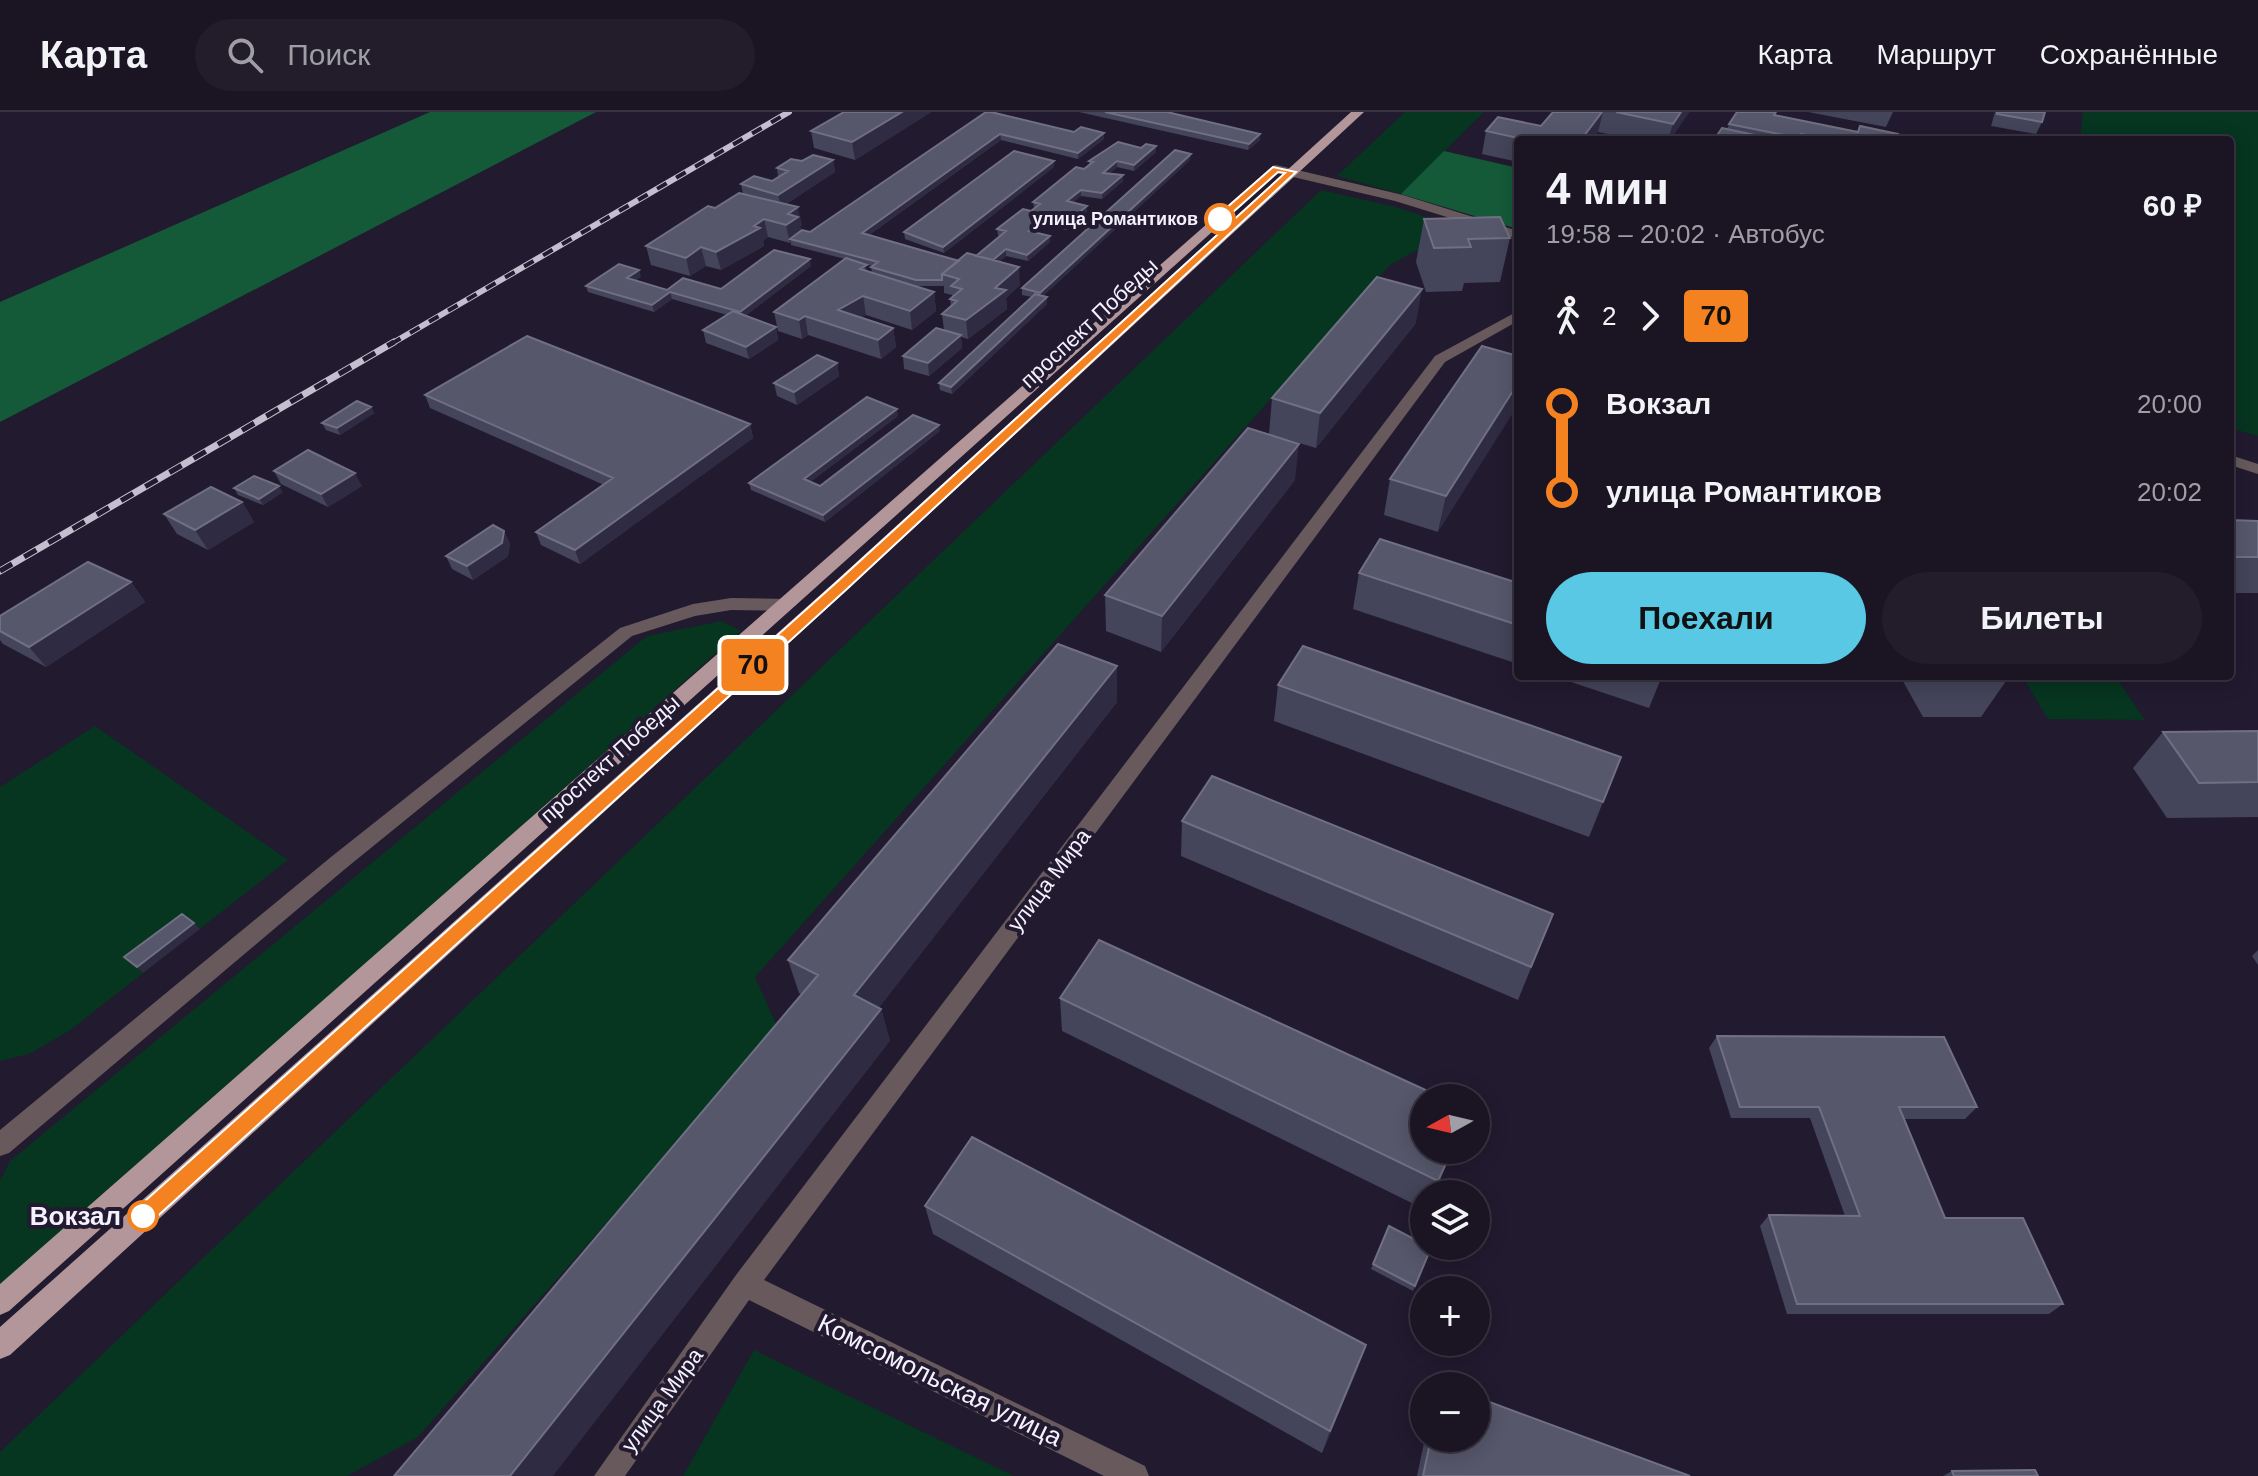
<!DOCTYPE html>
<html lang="ru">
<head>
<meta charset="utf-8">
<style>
	:root { --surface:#1a1423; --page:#231d2b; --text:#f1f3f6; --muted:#9f9ea6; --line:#383341; --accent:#59c8e4 }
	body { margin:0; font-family:Helvetica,sans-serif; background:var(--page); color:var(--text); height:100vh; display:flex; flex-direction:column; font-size:30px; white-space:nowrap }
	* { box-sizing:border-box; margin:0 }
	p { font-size:26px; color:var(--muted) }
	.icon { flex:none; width:44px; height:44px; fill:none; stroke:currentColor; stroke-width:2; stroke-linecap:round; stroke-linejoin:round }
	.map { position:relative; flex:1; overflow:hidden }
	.drawer { position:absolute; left:1514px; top:24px; width:720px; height:544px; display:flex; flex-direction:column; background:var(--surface); border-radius:8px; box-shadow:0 4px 20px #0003,0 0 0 2px var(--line) }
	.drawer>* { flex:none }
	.badge { padding:0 16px; border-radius:6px; font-size:28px; line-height:52px }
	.needle { width:52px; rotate:262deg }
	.tools { position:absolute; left:1410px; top:972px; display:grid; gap:16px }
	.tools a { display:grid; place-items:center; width:80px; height:80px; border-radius:50%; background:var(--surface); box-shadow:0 4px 20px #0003,0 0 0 2px var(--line); font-size:40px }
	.map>.badge { position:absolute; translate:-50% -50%; box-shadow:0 0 0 4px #fff }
	.legs { display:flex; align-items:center; gap:12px; height:88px; padding:0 32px; font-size:26px }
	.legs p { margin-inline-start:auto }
	.summary { display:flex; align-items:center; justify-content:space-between; height:136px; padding:0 32px }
	h1 { font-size:44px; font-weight:600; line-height:60px }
	.cta { display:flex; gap:16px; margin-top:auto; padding:16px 32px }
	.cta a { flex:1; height:92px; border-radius:48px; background:var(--accent); color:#111; font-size:32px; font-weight:600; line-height:92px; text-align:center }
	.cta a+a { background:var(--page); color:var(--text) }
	ul { padding:0 32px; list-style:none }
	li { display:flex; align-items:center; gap:28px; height:88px; font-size:30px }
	li i { display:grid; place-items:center; width:12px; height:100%; margin:0 10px; background:currentColor }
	li i::after { content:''; width:20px; height:20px; margin:-10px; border:6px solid; border-radius:50%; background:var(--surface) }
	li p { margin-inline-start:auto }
	li:first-child i { background:linear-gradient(#0000 50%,currentColor 0) }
	li:last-child i { background:linear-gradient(currentColor 50%,#0000 0) }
	header { display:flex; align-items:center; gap:48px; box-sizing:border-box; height:112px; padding:0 40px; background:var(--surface); border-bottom:2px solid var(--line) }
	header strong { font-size:38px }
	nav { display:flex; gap:44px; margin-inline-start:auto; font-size:28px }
	.search { width:560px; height:72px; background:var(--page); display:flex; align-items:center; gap:20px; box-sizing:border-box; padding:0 28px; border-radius:44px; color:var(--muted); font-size:30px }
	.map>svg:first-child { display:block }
	.green { fill:#063520 }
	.forest { fill:#145a39 }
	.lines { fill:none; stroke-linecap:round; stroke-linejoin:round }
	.minor { fill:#685a5c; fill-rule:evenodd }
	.major { fill:#b29699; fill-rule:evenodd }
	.rail-far1-casing { stroke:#c4bfcf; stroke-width:6 }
	.rail-casing { stroke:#c4bfcf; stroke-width:7 }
	.rail-far1 { stroke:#221a2f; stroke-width:4; stroke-dasharray:11; stroke-linecap:butt }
	.rail { stroke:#221a2f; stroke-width:5; stroke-dasharray:14; stroke-linecap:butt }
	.wall { fill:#44445a; fill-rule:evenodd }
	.shaded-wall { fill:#2f2b42 }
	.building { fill:#57576c; stroke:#706f83; stroke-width:2 }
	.line-1 { fill:#f58220; stroke:#fff; stroke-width:2 }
	.stop-1-dot { fill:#fff; stroke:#f58220; stroke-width:4 }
	.labels { text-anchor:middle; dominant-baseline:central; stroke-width:8; stroke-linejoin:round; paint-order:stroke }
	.far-stop-label { font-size:18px; font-weight:bold; fill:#f5f1ff; stroke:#221a2f; text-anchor:end }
	.street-label { font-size:22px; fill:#f5f1ff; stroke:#221a2f }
	.near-stop-label { font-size:26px; font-weight:bold; fill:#f5f1ff; stroke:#221a2f; text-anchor:end }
	.near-street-label { font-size:26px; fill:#f5f1ff; stroke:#221a2f }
</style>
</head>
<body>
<header>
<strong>Карта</strong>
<div class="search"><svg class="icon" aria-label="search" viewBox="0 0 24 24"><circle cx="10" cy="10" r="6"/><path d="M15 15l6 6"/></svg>Поиск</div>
<nav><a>Карта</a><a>Маршрут</a><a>Сохранённые</a></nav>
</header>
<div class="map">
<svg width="2258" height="1364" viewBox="0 0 2258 1364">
	<rect width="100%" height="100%" fill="#221a2f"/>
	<path class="green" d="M1405,0H1484L1401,82L1337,64Z
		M2083,0H2258V324L2230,316V28H2080Z
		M1321,78L1396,95L1500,129L1483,139H1415L1390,153L755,865L778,916L418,1325L347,1364H0V1340Z
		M722,509L741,519L0,1177V1069L10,1049L647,524Z
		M2022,564H2115L2145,608L2048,607Z
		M95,614L288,748L69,919L29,942L0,949V675Z
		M754,1238L1014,1364H683Z"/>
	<path class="forest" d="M430,0H596L0,310V190Z
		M1444,39L1518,56V117L1401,82Z"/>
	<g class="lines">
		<path class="minor" d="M1276,53L1403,83L1518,119V127L1395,89L1272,60V54Z
			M1518,199V209L1445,250L764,1168L1145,1354L1149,1364H1104L749,1188L625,1364H594L736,1163L1435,244Z
			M2230,343L2258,352V362L2230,353Z
			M731,486L787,487L796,493L787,499L731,498L695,504L632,524L345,757L9,1041L0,1044V1018L331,745L620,516L693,492Z"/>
		<path class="major" d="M1351,0H1364L849,476L10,1243L0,1247V1215L837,468Z
			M1241,82L1251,85L9,1199L0,1203V1172Z"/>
		<defs>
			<path id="rail-far1" d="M391,232L789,0"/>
			<path id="rail" d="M0,459L394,230"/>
		</defs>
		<use href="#rail-far1" class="rail-far1-casing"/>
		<use href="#rail" class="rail-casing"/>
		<use href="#rail-far1" class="rail-far1"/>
		<use href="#rail" class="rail"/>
	</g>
	<path class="wall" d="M844,0H931L855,48L814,36L811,19Z
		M986,0L1074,20L1104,21V27L1078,47L1001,28L869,123L959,149L976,144L1000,124L998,123L997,117L1031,99L1034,96L1033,90L1084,57L1089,54V49L1156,40L1134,59L1117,55L1109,62L1123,63V69L1102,87L1081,84L1073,90L1087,94V100L1066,118L1045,112L1035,120L1050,124V130L1028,149L1006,144L999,150L1020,173L1006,186L1007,197L968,227L961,225L962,236L929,264L904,257L903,244L944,218L942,202L951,194L950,187L952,185V183L944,181V174H917L934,180L936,199L912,218L866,203L861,205L893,216L896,235L881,247L808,223L802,227L778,219L774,200L845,147L791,133V130L790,131L768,125L763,129L764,134L721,158L706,154L690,164L651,153L646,134L743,82L741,72L772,69L778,65L777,56L802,49L833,48L835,60L786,92L802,113L800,114L801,119L810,120ZM861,151L872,154L871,155L872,161L868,159Z
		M1079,0H1167L1260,22V28L1248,38Z
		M1553,0H1689L1670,28H1637L1598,20L1594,26L1602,28H1518V50L1482,42L1486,19L1541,14Z
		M1808,0H1893L1886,15Z
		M1995,0H2045L2042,10L2036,22L1991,14Z
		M1775,3L1895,28H1714L1727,17L1729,12Z
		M1190,48L1043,184L1047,185V192L952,282L940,278L939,271L1032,185L1022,183V176Z
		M1054,55L944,141L905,127L904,120Z
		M1424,107L1510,126L1500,170L1464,171L1462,179L1426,180L1416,150Z
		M811,154L745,204L776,215L778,228L749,247L706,231L703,218L727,203L672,187L654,200L588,180L586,174L641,164L635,169L667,178L721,177Z
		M1416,211L1316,336L1269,322L1272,286Z
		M1482,234L1438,420L1384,403L1390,367Z
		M837,251L839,264L797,293L777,284L774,271Z
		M425,283L750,312L753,326L580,452L541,433L536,420L604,373L430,296Z
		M371,295L374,301L340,323L326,318L322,311Z
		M898,304L810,370L820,374L940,319L825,410L751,378L749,371Z
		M274,359L362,374L328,395L281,372Z
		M1295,368L1161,540L1106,519L1105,483Z
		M234,376L283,380L263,393L238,383Z
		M242,390L254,410L208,438L177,422L164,402Z
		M2230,408L2258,409V481H2230Z
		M504,419L510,432L508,444L473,468L452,457L446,444Z
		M1359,461L1518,471V552L1353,497Z
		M131,470L145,490L46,555L3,532L0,528V504Z
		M1117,554V590L879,895L881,897L890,929L799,881L788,848Z
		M1553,564H1662L1649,596Z
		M1900,564H2003L2006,569L1981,605H1923Z
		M1278,573L1621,645L1589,725L1274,609Z
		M2258,619V705L2167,706L2133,656L2163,620Z
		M1182,709L1553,802L1518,888L1181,744Z
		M2258,838V853L2252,844Z
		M1060,886L1453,1038L1434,1082H1424V1097L1062,919Z
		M1717,924L1977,995L1965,1007H1904L1945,1106L2063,1192L2049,1202H1787L1760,1114L1769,1103L1845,1104L1810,1006H1731L1709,936Z
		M925,1094L1357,1258L1322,1341L933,1122Z
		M1389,1114L1431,1136L1413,1179L1371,1157Z
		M1425,1326H1476L1690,1364H1417Z
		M1952,1359L2038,1364H1943Z"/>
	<path class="shaded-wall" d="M902,0H931L855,48L852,30Z
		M1602,0H1603L1598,20L1592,28L1584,24Z
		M1681,0H1689L1670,28H1668L1673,12Z
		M1104,21V27L1078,47V41Z
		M1000,22L1001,28L863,127L862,121Z
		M1260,22V28L1248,38L1249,32Z
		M1156,34V40L1134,59V53Z
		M1191,42L1190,48L1040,187V181Z
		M833,48L835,60L781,95L778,83Z
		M1054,49V55L944,141L943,135Z
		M1117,49V55L1103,67V61Z
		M1123,63V69L1102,87V81Z
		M1081,78V84L1067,95V89Z
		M1087,94V100L1066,118V111Z
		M798,95L802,113L800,114L802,123L790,127L791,130L790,131L786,113L788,102Z
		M1045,106V112L1030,125L1029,119Z
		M764,107L768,125L763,129L764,134L721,158L716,140Z
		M1050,124V130L1028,149L1027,143Z
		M701,135L706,154L690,164L686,146Z
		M1006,137V144L986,161L985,154Z
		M810,147L811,154L741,207L740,200Z
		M1019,155L1020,173L1006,186L1007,197L968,227L966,208L995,176Z
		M639,158L641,164L629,173L627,166Z
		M1422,177L1416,211L1316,336L1320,301Z
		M670,180L672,187L654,200L652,193Z
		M934,180L936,199L912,218L910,199Z
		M863,184L866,203L841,217L838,198Z
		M1047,185V192L952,282L951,275Z
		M805,204L808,223L802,227L799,208Z
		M776,215L778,228L749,247L746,235Z
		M893,216L896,235L881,247L878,228Z
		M961,223L962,236L929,264L928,251Z
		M837,251L839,264L797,293L794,280Z
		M1518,271V293L1438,420L1446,384Z
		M371,295L374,301L340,323L337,316Z
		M897,297L898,304L805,374L804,367Z
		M750,312L753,326L580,452L575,438Z
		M939,313L940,319L825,410L823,403Z
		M1299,332L1295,368L1161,540L1162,504Z
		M355,361L362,374L328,395L321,382Z
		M279,374L283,380L263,393L259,387Z
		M242,390L254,410L208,438L195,418Z
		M504,419L510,432L508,444L473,468L467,454Z
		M131,470L145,490L46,555L29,535Z
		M1117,554V590L864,915L854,883Z
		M194,811L200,817L143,861L137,855Z
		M881,897L890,929L553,1364H510Z
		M1366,1233L1357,1258L1322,1341L1330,1319Z"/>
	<path class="building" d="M844,0H902L852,30L811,19Z
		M986,0H991L1074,20L1081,15L1104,21L1078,41L1000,22L862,121L959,149L942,162V168H916L871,155L878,150L790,127L802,118L810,120Z
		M1105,0H1167L1260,22L1249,32Z
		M1553,0H1602L1584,24L1602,28H1527L1486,19L1498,5L1541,14Z
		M1616,0H1681L1673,12Z
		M1737,0H1776L1774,3L1858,20L1860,14L1898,22L1895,28H1830L1801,22L1799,26L1729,12Z
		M1997,0H2045L2042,10L1997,2Z
		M1722,16L1778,28H1714Z
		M1118,30L1141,36L1146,32L1156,34L1134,53L1117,49L1103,61L1123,63L1102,81L1081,78L1067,89L1087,94L1066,111L1045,106L1029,119L1050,124L1027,143L1006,137L993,148L976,144L1006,119L997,117L1023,97L1031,99L1040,92L1033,90L1076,55L1084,57L1093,50L1089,49Z
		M1175,38L1191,42L1040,181L1022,176Z
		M1014,39L1054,49L943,135L904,120Z
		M813,43L833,48L778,83L741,72L754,64L772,69L788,59L777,56L791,47L802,49Z
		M739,81L798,95L788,102L798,105L786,113L764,107L754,114L760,116L716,140L701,135L686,146L646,134L708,94L715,96Z
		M1500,105L1510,126L1468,127L1471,135L1434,136L1424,107Z
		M774,138L810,147L740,200L670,180L652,193L586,174L619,152L639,158L627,166L667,178L683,166L721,177Z
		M967,141L1019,155L995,176L1006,178L966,208L942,202L957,189L950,187L962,177L951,174L959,167L942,162Z
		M846,146L867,153L860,157L934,180L910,199L863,184L838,198L893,216L878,228L805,204L799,208L774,200Z
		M1377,165L1422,177L1320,301L1272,286Z
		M1035,182L1047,185L951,275L939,271Z
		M733,199L776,215L746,235L703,218Z
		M936,216L961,223L928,251L903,244Z
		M527,224L750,312L575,438L536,420L613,366L425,283Z
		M1482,234L1518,244V271L1446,384L1390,367Z
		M817,243L837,251L794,280L774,271Z
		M867,285L897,297L804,367L820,374L913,303L939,313L823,403L749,371Z
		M357,289L371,295L337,316L322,311Z
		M1248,316L1299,332L1162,504L1105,483Z
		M308,338L355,361L321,382L274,359Z
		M254,364L279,374L259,387L234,376Z
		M211,375L242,390L195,418L164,402Z
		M2230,408L2258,409V445H2230Z
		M493,413L504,419L502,431L467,454L446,444Z
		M1380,427L1518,471V513L1359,461Z
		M88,450L131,470L29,535L0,519V504Z
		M1058,532L1117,554L854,883L881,897L510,1364H394L818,863L788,848Z
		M1303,534L1621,645L1603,690L1278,573Z
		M1942,564H2003L2006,569H1945Z
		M2258,619V670L2199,671L2163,620Z
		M1212,664L1553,802L1531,855L1182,709Z
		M182,802L194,811L137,855L124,845Z
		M1099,828L1443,986H1424V1038H1452L1438,1069L1060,886Z
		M1717,924L1944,925L1977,995H1899L1945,1106H2023L2063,1192H1797L1769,1103L1860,1104L1819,995H1740Z
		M972,1025L1366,1233L1330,1319L925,1094Z
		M1389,1114L1424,1132V1134L1431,1136L1415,1174L1373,1152Z
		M1476,1285L1690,1364H1423L1431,1326H1476Z
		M2035,1358L2038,1364H1954L1952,1359Z"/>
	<path class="line-1" d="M1273,55L1296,60L848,476L150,1111H136L133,1104L136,1097L838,469L1285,61L1278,60L1223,109H1216V105Z"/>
	<g class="stop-1-dot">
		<circle cx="1220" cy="107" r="14"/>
		<circle cx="143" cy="1104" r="14"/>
	</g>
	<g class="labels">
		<g class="far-stop-label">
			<text x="1198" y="107">улица Романтиков</text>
		</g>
		<g class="street-label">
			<text transform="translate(1089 211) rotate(-43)">проспект Победы</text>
			<text transform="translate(610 647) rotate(-42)">проспект Победы</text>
			<text transform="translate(1049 768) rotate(-53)">улица Мира</text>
			<text transform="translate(662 1288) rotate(-54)">улица Мира</text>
		</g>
		<g class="near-stop-label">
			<text x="121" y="1104">Вокзал</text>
		</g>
		<g class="near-street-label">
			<text transform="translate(940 1268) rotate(26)">Комсомольская улица</text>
		</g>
	</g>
</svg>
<div class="tools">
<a><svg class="needle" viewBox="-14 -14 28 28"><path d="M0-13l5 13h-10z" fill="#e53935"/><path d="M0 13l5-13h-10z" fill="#9f9ea6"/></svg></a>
<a><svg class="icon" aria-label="layers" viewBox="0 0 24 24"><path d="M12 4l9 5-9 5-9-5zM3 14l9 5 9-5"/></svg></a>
<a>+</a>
<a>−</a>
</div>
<b class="badge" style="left:753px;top:553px;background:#f58220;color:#111">70</b>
<section class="drawer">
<div class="summary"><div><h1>4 мин</h1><p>19:58 – 20:02 · Автобус</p></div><b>60 ₽</b></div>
<div class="legs"><svg class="icon" aria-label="walk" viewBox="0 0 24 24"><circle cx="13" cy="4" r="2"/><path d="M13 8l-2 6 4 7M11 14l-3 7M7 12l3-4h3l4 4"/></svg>2<svg class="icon" aria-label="forward" viewBox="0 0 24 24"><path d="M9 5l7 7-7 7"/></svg><b class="badge" style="background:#f58220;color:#111">70</b></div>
<ul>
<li><i style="color:#f58220"></i><b>Вокзал</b><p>20:00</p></li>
<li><i style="color:#f58220"></i><b>улица Романтиков</b><p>20:02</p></li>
</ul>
<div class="cta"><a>Поехали</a><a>Билеты</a></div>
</section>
</div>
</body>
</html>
